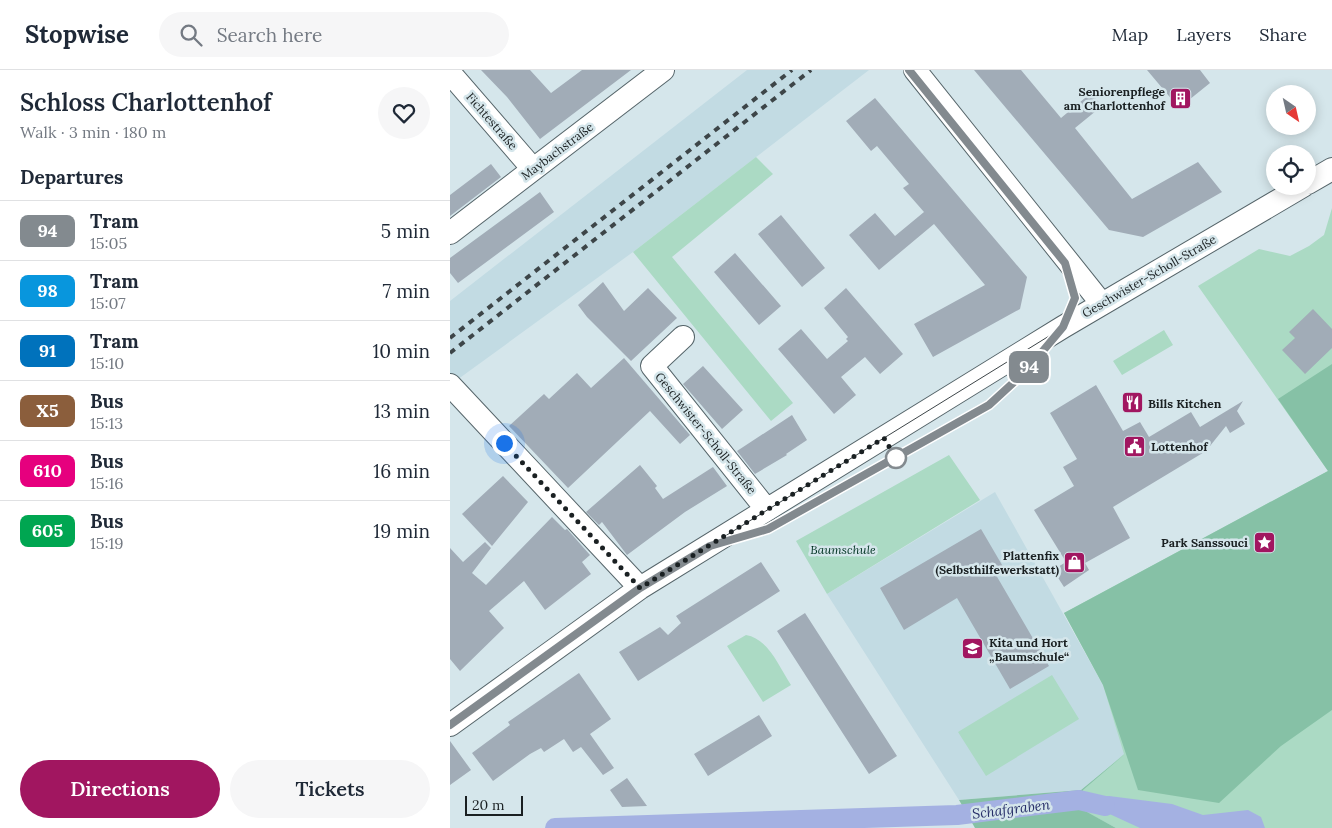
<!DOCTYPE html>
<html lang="en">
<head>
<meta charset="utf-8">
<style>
	:root { --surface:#fff; --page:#f6f6f7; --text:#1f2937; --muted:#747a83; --line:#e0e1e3; --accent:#a11660 }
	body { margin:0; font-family:Lora,serif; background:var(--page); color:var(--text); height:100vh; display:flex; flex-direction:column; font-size:19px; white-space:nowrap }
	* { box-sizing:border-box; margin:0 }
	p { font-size:16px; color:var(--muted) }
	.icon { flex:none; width:28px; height:28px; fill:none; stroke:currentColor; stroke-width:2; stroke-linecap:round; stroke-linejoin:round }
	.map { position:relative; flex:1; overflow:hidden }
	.details { display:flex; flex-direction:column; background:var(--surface); width:450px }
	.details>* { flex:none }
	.badge { padding:0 10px; border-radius:8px; font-size:18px; line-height:32px }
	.needle { width:32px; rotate:146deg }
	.buttons { position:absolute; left:816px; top:15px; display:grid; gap:10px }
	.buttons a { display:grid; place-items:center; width:50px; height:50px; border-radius:50%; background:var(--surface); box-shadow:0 2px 12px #0003; font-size:25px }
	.scale { position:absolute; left:15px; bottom:12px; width:58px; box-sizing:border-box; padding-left:5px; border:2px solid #1a2022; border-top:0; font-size:14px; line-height:18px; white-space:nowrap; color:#1a2022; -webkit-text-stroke:4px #d5e6eb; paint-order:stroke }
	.you { position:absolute; width:25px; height:25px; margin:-12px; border:4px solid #fff; border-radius:50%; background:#1a73e8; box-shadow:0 0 0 8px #1a73e833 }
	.map>.badge { position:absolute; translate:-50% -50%; box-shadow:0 0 0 2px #fff }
	h2 { padding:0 20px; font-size:19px; line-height:45px }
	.round { display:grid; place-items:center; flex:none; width:52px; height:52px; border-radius:26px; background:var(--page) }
	.overview { display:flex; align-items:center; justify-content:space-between; height:85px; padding:0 20px }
	h1 { font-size:24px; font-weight:600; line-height:38px }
	.cta { display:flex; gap:10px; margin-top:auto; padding:10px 20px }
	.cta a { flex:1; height:58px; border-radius:30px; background:var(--accent); color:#fff; font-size:20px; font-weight:600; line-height:58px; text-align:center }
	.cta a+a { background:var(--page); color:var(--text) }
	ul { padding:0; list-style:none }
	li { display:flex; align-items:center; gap:15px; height:60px; padding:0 20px; border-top:1px solid var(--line) }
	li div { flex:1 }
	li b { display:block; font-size:19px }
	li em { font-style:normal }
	li .badge { min-width:55px; font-weight:700; text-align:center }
	header { display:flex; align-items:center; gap:30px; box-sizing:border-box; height:70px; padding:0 25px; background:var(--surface); border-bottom:1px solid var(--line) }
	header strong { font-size:24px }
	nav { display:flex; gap:28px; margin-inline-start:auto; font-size:18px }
	.search { width:350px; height:45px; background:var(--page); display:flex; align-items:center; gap:12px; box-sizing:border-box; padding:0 18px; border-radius:28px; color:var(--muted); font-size:19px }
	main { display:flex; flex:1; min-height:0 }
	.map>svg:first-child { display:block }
	.built { fill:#c2dbe3 }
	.green { fill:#abdac4 }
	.forest { fill:#86c1a6 }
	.water { fill:#a4b1e2 }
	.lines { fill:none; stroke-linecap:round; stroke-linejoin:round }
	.canal { stroke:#a4b1e2; stroke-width:20 }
	.building { fill:#a1acb7 }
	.minor-casing { stroke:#56656a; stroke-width:24 }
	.minor { stroke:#fff; stroke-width:22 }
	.tram { stroke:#3d4548; stroke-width:1 }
	.rail { stroke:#3d4548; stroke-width:4; stroke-dasharray:6 6; stroke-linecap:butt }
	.line-casing { stroke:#fff; stroke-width:11 }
	.line { stroke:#838a8f; stroke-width:8 }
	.walk { stroke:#1a2022; stroke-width:5; stroke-dasharray:0 9 }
	.stop-dot { fill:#fff; stroke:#838a8f; stroke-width:2.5 }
	.labels { text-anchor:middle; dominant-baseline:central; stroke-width:5; stroke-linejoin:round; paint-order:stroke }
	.poi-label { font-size:12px; font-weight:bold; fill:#1a2022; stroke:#d5e6eb; text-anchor:end }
	.street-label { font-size:12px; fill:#1a2022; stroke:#d5e6eb }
	.park-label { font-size:12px; font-style:italic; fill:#032; stroke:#d5e6eb }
	.water-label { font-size:14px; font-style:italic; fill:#272f69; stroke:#d5e6eb }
</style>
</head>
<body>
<header>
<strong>Stopwise</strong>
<div class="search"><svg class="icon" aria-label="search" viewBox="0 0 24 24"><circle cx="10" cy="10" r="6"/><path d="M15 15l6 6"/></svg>Search here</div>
<nav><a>Map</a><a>Layers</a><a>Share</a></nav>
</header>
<main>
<section class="details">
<div class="overview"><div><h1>Schloss Charlottenhof</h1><p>Walk · 3 min · 180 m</p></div><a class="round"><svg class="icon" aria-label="heart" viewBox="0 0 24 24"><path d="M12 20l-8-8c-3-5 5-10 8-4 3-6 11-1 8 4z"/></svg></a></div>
<h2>Departures</h2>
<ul>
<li><span class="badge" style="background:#838a8f;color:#fff">94</span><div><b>Tram</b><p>15:05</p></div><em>5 min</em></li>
<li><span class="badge" style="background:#0896dd;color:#fff">98</span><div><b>Tram</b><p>15:07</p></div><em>7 min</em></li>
<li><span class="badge" style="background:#0072bc;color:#fff">91</span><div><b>Tram</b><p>15:10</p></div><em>10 min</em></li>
<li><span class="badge" style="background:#8b5e3c;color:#fff">X5</span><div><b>Bus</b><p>15:13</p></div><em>13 min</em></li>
<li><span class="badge" style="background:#e6007e;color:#fff">610</span><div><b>Bus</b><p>15:16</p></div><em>16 min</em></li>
<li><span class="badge" style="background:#00a651;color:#fff">605</span><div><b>Bus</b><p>15:19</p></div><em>19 min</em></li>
</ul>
<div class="cta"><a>Directions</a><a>Tickets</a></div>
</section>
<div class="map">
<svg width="882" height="758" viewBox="0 0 882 758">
	<rect width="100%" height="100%" fill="#d5e6eb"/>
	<path class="built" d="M297,0H419L183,182L0,315V231Z
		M545,422L653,615L675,684L631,720L509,730L377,524Z"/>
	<path class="green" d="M306,87L323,104L222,187L343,333L321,351L183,182Z
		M882,138V758H666L627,737L632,720L674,684L653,615L614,543L878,401L748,216L809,179L840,186L859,176L874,165Z
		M714,260L723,275L672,305L663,291Z
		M499,385L530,430L377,524L346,471Z
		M296,565C319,569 329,597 341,615L313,632L277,576Z
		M602,605L629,649L536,706L508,662Z"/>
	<path class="forest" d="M882,294V640L831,676L769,733L688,720L653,615L614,543L878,401L828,329Z
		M675,684L633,720L628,737L666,758H525L509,730L631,720Z"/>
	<path class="water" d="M659,726L722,734L753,745L798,740L811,747L815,758H690L629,730Z"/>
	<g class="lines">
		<path class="canal" d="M105,758L507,745L629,730L655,736"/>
	</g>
	<path class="building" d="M31,0H80L101,23L132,0H181L90,69L57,27Z
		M524,0H571L611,48L641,23L652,36L625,58L682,129L748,92L772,122L693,167L659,160Z
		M697,0H750L760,13L729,38Z
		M425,28L577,207L570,239L483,287L464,254L535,215L484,154L429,200L399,165L425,143L445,166L474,142L453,118L459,114L427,76L421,81L396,51Z
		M41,94L51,107L0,146V125Z
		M90,122L104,142L8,213L0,203V188Z
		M331,145L375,198L352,217L308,164Z
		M285,183L331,236L309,255L264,202Z
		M153,212L174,241L198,218L227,248L181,291L137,247L128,235Z
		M396,218L453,284L430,304L415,287L391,307L406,325L384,344L328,279L351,259L377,289L398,271L396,269L398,267L374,238Z
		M863,239L882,259V278L855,304L832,280L845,268L839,262Z
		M174,288L240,365L230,374L200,341L118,418L59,356L94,324L99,329L127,303L141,318Z
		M253,296L293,340L272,359L233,314Z
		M646,315L673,361L690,352L699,367L741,342L750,357L793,331L787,341L795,354L780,363L776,356L756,381L663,437L680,468L635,493L639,500L614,517L603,500L616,492L584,440L624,416L613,397L627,389L600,343Z
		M342,345L357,370L336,384L337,385L305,404L287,381Z
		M190,395L207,416L205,418L213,429L263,397L277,416L235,442L177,485L152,452L149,455L136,442Z
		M53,406L78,432L42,476L12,444Z
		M102,447L115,460L117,459L140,485L132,492L141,504L95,540L74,511L39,541L54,558L10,601L0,589V478L13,492L35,472L41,478L22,503L36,515Z
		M531,459L555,500L546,505L599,596L560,619L507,528L454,560L430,518Z
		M311,492L330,521L188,611L169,582L210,557L218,565L231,553L226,546Z
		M355,543L447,686L419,704L327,561Z
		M129,603L161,649L140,664L164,698L153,705L131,677L123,682L114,669L94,682L91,678L80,684L43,711L22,683L60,655L58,652Z
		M309,645L322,666L258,706L244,684Z
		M0,671L21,700L0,715Z
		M177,708L197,736L172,737L160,720Z"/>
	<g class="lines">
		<defs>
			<path id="minor" d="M465,0L652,234
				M0,3L83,99
				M858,113L882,99
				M0,163L213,0
				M233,267L202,296L317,440
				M0,315L190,518
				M0,655L190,518L613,257L853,116"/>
		</defs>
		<use href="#minor" class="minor-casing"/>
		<use href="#minor" class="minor"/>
		<path class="tram" d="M272,468L604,263
			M0,655L190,518L260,476L318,459L539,335L576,301L613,257L625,228L615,193L459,0"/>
		<path class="rail" d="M0,268L342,0
			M0,283L361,0"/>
	</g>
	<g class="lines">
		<defs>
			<path id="line" d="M0,655L190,518L260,476L318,459L539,335L576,301L613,257L625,228L615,193L459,0"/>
		</defs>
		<use href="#line" class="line-casing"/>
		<use href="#line" class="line"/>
		<path class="walk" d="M54,373L190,518L434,368L446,388"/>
	</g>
	<defs>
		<symbol id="building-square" viewBox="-11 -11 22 22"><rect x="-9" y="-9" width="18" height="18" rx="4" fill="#a11660" stroke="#d5e6eb"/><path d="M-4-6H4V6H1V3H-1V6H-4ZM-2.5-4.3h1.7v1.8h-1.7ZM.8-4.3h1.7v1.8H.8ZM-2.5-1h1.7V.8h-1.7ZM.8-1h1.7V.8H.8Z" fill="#fff"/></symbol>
		<symbol id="restaurant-square" viewBox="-11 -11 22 22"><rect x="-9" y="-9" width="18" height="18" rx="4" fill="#a11660" stroke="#d5e6eb"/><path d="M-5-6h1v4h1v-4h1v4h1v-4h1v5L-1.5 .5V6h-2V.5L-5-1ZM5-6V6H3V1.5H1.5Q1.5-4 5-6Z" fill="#fff"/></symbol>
		<symbol id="civic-square" viewBox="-11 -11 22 22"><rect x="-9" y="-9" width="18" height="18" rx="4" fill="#a11660" stroke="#d5e6eb"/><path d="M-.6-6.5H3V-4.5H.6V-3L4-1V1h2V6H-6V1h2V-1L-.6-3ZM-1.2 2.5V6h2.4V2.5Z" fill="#fff"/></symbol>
		<symbol id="sight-square" viewBox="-11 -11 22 22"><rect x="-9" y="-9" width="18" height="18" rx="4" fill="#a11660" stroke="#d5e6eb"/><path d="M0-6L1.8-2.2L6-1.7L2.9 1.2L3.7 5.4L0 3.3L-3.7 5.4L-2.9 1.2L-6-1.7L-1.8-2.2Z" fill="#fff"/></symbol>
		<symbol id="shop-square" viewBox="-11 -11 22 22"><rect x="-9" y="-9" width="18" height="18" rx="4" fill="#a11660" stroke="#d5e6eb"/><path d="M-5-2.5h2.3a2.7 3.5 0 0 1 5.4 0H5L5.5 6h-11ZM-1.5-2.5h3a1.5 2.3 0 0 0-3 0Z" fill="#fff"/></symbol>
		<symbol id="school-square" viewBox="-11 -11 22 22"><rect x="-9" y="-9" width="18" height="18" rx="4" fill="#a11660" stroke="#d5e6eb"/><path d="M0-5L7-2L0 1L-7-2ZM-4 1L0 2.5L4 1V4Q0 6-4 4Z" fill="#fff"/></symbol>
	</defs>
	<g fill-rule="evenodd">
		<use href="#building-square" x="718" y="16" width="25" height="25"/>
		<use href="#restaurant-square" x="670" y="320" width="25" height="25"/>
		<use href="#civic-square" x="672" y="364" width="25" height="25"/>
		<use href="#sight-square" x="802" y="460" width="25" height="25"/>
		<use href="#shop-square" x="612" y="480" width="25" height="25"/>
		<use href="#school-square" x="510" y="566" width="25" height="25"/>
	</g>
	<circle class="stop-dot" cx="446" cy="388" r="10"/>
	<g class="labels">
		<g class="poi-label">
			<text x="715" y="21">Seniorenpflege<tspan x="715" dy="14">am Charlottenhof</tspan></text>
			<text x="698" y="333" text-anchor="start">Bills Kitchen</text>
			<text x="701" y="376" text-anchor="start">Lottenhof</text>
			<text x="798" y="472">Park Sanssouci</text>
			<text x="609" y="485">Plattenfix<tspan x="609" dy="14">(Selbsthilfewerkstatt)</tspan></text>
			<text x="539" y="572" text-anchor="start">Kita und Hort<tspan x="539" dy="14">„Baumschule“</tspan></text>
		</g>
		<g class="street-label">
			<text transform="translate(42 51) rotate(49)">Fichtestraße</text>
			<text transform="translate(107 81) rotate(-37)">Maybachstraße</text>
			<text transform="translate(699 206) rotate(-30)">Geschwister-Scholl-Straße</text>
			<text transform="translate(256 363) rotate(51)">Geschwister-Scholl-Straße</text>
		</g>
		<g class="park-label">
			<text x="393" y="479">Baumschule</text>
		</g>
		<g class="water-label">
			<text transform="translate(561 739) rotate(-7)">Schafgraben</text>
		</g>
	</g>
</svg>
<div class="buttons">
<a><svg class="needle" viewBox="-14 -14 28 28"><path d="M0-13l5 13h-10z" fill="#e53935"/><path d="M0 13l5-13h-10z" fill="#747a83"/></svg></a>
<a><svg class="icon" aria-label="locate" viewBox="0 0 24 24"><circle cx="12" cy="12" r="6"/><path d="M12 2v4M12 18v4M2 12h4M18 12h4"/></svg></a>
</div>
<div class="scale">20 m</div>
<div class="you" style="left:54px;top:373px"></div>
<b class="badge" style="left:579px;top:297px;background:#838a8f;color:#fff">94</b>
</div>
</main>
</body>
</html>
